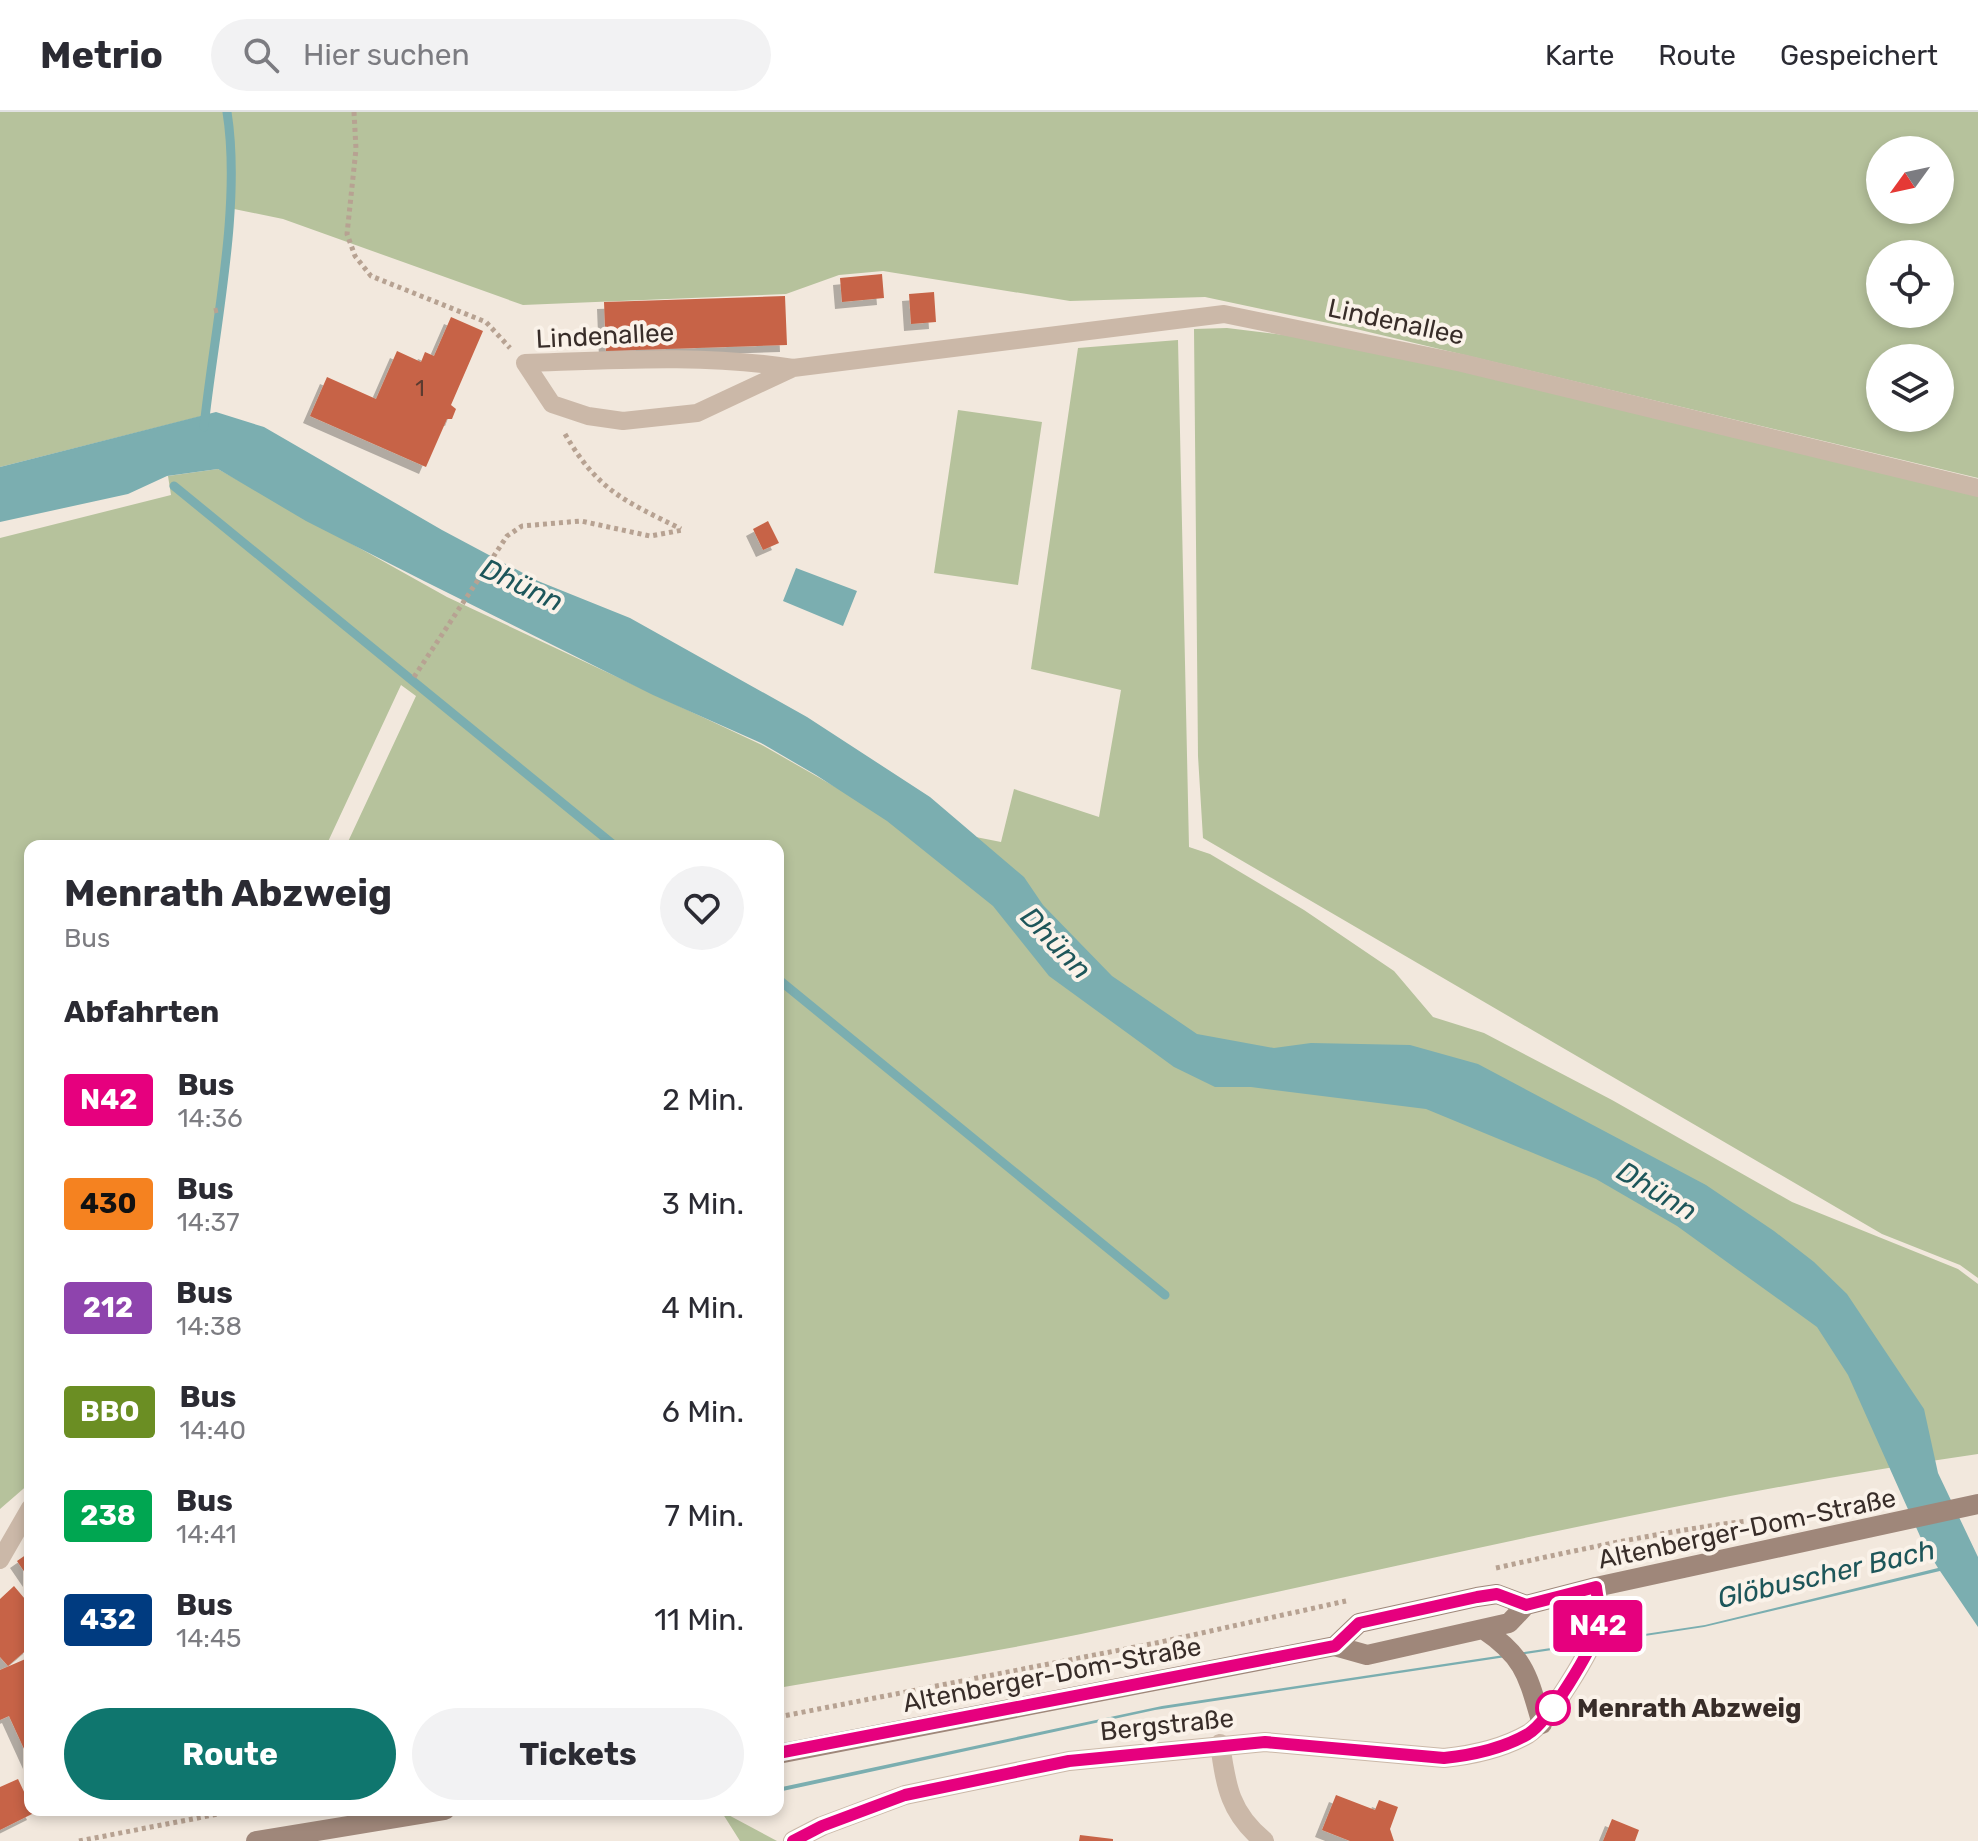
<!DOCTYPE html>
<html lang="de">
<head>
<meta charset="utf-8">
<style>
	:root { --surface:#fff; --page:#f2f2f3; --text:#2b2b33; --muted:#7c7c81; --line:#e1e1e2; --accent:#0f766e }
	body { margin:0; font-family:Rubik,sans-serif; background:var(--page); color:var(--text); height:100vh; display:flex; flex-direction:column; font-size:30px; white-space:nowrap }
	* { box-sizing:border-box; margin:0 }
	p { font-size:26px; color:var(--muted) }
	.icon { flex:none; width:44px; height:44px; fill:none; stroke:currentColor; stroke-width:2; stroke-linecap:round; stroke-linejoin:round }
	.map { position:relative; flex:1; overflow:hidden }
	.sheet { position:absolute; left:24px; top:728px; width:760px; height:976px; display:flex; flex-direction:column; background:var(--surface); border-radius:16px; box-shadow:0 4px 12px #0003 }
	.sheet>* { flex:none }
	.badge { padding:0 16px; border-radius:6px; font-size:28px; line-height:52px }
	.needle { width:52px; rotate:237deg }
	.buttons { position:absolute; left:1866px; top:24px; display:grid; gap:16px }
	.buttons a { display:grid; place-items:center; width:88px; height:88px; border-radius:50%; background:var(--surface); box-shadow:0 4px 12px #0003; font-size:40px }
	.map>.badge { position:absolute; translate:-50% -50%; box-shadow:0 0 0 4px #fff }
	h2 { padding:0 40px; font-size:30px; line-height:72px }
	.round { display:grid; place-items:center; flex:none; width:84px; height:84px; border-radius:42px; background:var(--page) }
	.overview { display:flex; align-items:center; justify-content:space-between; height:136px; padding:0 40px }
	h1 { font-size:38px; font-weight:700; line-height:60px }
	.button { display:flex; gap:16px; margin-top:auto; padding:16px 40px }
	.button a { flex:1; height:92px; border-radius:48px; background:var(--accent); color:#fff; font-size:32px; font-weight:700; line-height:92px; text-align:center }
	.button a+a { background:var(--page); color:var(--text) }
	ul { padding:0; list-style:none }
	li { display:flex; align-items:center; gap:24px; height:104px; padding:0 40px }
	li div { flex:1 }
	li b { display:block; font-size:30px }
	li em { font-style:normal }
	li .badge { min-width:88px; font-weight:700; text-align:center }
	header { display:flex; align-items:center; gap:48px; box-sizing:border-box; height:112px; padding:0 40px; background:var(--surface); border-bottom:2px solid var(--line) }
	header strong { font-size:38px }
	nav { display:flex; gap:44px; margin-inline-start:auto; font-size:28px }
	.search { width:560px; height:72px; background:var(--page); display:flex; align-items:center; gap:20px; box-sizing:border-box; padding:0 28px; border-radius:44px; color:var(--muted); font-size:30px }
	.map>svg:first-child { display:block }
	.green { fill:#b6c29c; fill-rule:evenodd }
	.water { fill:#7baeb0 }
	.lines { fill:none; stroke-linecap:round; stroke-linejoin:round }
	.stream { stroke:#7baeb0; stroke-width:9 }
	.building { fill:#c76446; filter:url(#shadow) }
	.path { stroke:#b7a292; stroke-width:5; stroke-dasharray:4 4; stroke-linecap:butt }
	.service { stroke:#cbb8a8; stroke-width:18 }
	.minor { stroke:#cbb8a8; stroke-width:20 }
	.tertiary { stroke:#cbb8a8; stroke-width:20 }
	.secondary { stroke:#9f877a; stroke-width:20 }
	.line-casing { stroke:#fff; stroke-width:18 }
	.line { stroke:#e6007e; stroke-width:12 }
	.stop-dot { fill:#fff; stroke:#e6007e; stroke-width:4 }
	.labels { text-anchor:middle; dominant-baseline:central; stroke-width:8; stroke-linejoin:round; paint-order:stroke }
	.number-label { font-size:22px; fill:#5c3b30 }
	.street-label { font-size:26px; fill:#382d29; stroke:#faf2e9 }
	.stop-label { font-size:26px; font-weight:bold; fill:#382d29; stroke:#faf2e9; text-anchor:start }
	.water-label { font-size:28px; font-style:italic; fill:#1d565a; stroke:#faf2e9 }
</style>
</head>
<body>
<header>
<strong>Metrio</strong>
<div class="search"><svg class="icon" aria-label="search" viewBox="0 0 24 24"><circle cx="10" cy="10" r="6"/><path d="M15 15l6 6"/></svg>Hier suchen</div>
<nav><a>Karte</a><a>Route</a><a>Gespeichert</a></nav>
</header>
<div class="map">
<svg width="1978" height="1729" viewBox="0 0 1978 1729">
	<defs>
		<filter id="shadow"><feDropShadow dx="-7" dy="7" stdDeviation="0" flood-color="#0004"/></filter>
	</defs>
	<rect width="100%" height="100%" fill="#f2e8dd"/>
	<path class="green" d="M0,0H1978V366L1352,216L1205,185L1070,189L883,159L839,163L786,182L523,193L283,107L234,97L206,303L0,355ZM1880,38H1940V98H1880ZM1880,142H1940V202H1880ZM1880,246H1940V306H1880Z
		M1227,216L1340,230L1978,382V1166L1960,1153L1882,1122L1203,726L1198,644L1194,217Z
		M1178,228L1189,735L1210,742L1304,798L1394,859L1433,905L1484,921L1612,988L1792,1090L1958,1157L1978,1172V1342C1676,1386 1379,1460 1081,1522C980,1543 879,1558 778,1576V734H346L416,584L401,573L326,734H30V1371L0,1397V426L171,383L168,364L218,357L447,485L762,633L895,709L1001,730L1014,677L1099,705L1121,578L1031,557L1078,236Z
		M958,298L1042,310L1018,473L934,461Z
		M721,1699L777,1729H740Z"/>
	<path class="water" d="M216,300L264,315L442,418L538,469L630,506L807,605L930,685L1024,765L1043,793L1112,864L1197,922L1274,936L1311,931L1410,933L1478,952L1706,1073L1774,1119L1814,1150L1847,1182L1924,1297L1938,1361L1978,1445V1515L1940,1459L1704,1515L1155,1598L778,1680L782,1675L1162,1594L1705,1513L1938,1456L1924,1433L1848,1263L1817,1215L1677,1114L1596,1067L1426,997L1251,975H1215L1174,955L1049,864L993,794L887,709L816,663L761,631L653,583L424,469L306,409L218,357L167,364L128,382L0,410V355Z
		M796,456L857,479L843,514L783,489Z"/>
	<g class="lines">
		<path class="stream" d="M204,315C214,219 242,94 227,0
			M174,374L615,734
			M778,867L1165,1183"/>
	</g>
	<path class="building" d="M882,162L884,186L842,190L840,166Z
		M934,180L936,210L911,212L909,182Z
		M785,184L787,233L606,239L604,190Z
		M451,205L483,219L451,293L456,297L452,307H447L426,355L310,304L327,265L376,287L397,239L421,250L425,240L434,244Z
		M768,409L779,431L763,438L753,417Z
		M30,1440V1468L17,1449Z
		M14,1474L30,1493V1535L8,1554L0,1545V1487Z
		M30,1545V1650L9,1604L0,1608V1558Z
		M18,1667L34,1701L0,1718V1675Z
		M1336,1683L1375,1698L1379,1688L1398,1695L1390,1717L1394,1729H1350L1322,1718Z
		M1612,1707L1639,1718L1635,1729H1603Z
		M1080,1723L1113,1727V1729H1079Z"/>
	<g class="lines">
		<path class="path" d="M354,0L356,37L347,122L355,144L371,164L486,210L510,236
			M214,199L222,197
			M565,322C598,379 625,389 681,417
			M414,565L507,424L522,414L581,409L650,424L683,418
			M1496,1456C1595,1434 1692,1413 1793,1404
			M778,1605L1161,1530L1346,1489
			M79,1729L239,1698"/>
		<path class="service" d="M525,251C615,248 704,242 793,256L1224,202L1462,251L1978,376
			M525,251L552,292L588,304L623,309L697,301L793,256
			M0,1448L30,1396"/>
		<path class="minor" d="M1220,1632C1226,1675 1230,1701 1264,1729"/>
		<path class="tertiary" d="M793,1729L822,1714L905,1683L1069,1649L1265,1630L1444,1646C1473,1643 1502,1637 1528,1622C1549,1609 1592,1538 1599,1513C1602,1502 1597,1486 1596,1475"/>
		<path class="secondary" d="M1483,1517C1526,1546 1528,1565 1542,1612
			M1335,1534L1359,1511L1477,1485L1497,1482L1526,1493
			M778,1642L1335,1534L1367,1543L1509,1511L1526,1493L1596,1475L1978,1392
			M256,1729L445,1698"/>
	</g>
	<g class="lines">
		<defs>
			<path id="line" d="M778,1641L1335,1534L1359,1511L1477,1485L1497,1482L1526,1493L1596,1475C1597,1486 1602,1502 1599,1513C1592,1538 1549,1609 1528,1622C1502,1637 1473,1643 1444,1646L1265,1630L1069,1649L905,1683L822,1714L793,1729"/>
		</defs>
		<use href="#line" class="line-casing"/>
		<use href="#line" class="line"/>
	</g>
	<circle class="stop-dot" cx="1553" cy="1596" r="16"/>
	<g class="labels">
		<g class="number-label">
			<text x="420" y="276">1</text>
		</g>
		<g class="street-label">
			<text transform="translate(1396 210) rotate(12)">Lindenallee</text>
			<text transform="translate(605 224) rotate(-3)">Lindenallee</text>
			<text transform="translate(1747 1417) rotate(-12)">Altenberger-Dom-Straße</text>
			<text transform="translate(1052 1563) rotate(-11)">Altenberger-Dom-Straße</text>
			<text transform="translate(1167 1613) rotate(-6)">Bergstraße</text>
		</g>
		<g class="stop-label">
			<text x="1577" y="1596">Menrath Abzweig</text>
		</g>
		<g class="water-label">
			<text transform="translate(522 473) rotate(25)">Dhünn</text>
			<text transform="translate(1056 831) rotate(46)">Dhünn</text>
			<text transform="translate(1657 1079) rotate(31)">Dhünn</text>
			<text transform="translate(1826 1462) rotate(-13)">Glöbuscher Bach</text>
		</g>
	</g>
</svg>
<div class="buttons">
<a><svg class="needle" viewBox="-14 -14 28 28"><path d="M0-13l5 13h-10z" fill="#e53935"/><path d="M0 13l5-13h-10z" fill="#7c7c81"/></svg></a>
<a><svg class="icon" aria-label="locate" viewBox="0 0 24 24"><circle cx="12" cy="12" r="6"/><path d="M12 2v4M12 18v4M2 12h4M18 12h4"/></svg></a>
<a><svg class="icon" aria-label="layers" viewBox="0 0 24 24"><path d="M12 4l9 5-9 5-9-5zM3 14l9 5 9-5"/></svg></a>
</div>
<b class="badge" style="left:1598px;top:1514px;background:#e6007e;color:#fff">N42</b>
<section class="sheet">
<div class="overview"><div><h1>Menrath Abzweig</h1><p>Bus</p></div><a class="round"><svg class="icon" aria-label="heart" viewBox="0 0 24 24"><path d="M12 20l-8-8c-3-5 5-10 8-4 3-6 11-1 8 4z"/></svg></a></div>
<h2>Abfahrten</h2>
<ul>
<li><span class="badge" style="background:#e6007e;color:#fff">N42</span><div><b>Bus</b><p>14:36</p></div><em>2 Min.</em></li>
<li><span class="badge" style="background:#f58220;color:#111">430</span><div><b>Bus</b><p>14:37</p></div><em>3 Min.</em></li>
<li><span class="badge" style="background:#8e44ad;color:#fff">212</span><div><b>Bus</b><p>14:38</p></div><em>4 Min.</em></li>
<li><span class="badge" style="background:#6b8e23;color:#fff">BBO</span><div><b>Bus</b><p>14:40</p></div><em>6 Min.</em></li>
<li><span class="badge" style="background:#00a651;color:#fff">238</span><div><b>Bus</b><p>14:41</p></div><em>7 Min.</em></li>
<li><span class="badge" style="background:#003b80;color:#fff">432</span><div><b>Bus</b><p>14:45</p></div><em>11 Min.</em></li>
</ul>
<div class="button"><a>Route</a><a>Tickets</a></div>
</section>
</div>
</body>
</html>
